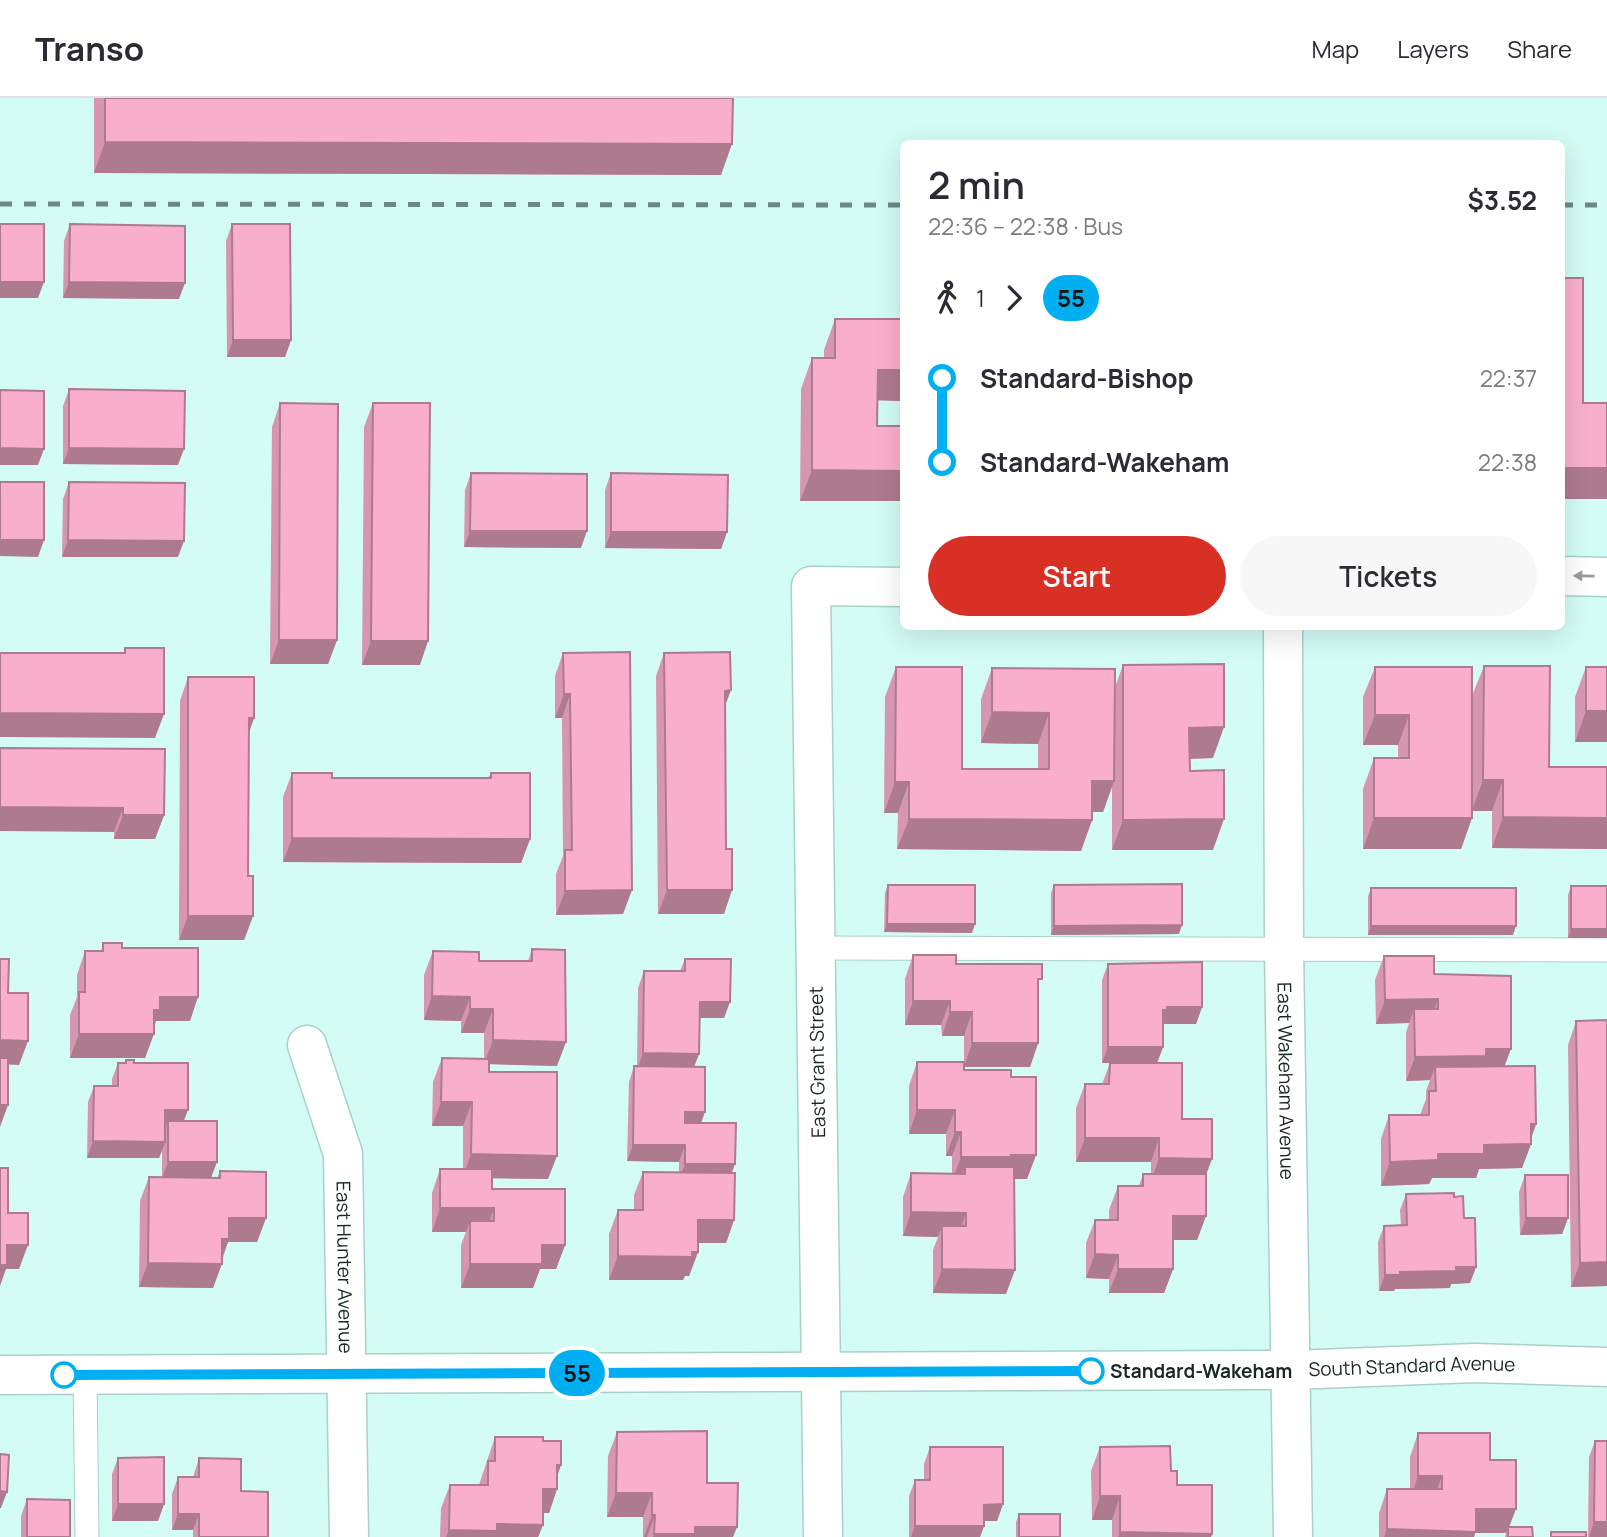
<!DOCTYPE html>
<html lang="en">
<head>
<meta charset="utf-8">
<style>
	:root { --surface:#fff; --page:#f7f7f7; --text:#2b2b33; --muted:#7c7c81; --line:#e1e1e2; --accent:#d93025 }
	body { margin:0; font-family:Manrope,sans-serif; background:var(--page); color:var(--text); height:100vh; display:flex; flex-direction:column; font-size:26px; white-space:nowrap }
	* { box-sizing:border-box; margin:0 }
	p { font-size:23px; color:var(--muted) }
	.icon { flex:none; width:38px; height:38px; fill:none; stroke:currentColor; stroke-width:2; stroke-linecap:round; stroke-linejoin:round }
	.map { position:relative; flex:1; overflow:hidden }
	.details { position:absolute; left:900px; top:42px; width:665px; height:490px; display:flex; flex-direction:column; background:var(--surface); border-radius:10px; box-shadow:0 7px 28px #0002 }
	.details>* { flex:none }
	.badge { padding:0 14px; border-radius:23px; font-size:24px; line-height:46px }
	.map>.badge { position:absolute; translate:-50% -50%; box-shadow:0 0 0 4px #fff }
	.legs { display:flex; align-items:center; gap:10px; height:77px; padding:0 28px; font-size:23px }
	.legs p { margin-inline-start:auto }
	.head { display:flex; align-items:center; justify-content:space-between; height:119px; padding:0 28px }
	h1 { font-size:38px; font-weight:600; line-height:52px }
	.cta { display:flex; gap:14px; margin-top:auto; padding:14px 28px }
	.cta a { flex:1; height:80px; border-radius:42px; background:var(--accent); color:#fff; font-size:28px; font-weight:600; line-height:80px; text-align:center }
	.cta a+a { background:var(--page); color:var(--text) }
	ul { padding:0 28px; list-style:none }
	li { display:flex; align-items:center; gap:24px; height:84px; font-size:26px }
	li i { display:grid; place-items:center; width:10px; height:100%; margin:0 9px; background:currentColor }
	li i::after { content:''; width:18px; height:18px; margin:-9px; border:5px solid; border-radius:50%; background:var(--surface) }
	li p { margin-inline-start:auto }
	li:first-child i { background:linear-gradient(#0000 50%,currentColor 0) }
	li:last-child i { background:linear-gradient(currentColor 50%,#0000 0) }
	header { display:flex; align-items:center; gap:42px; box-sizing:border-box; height:98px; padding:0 35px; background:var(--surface); border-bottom:2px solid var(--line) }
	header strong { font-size:33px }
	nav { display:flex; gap:38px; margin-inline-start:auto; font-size:24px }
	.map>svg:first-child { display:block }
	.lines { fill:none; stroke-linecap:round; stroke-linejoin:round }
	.lane-casing { stroke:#a9d1ca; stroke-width:25 }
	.street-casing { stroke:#a9d1ca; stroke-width:41 }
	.secondary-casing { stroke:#a9d1ca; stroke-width:41 }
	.lane { stroke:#fff; stroke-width:23 }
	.street { stroke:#fff; stroke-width:38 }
	.secondary { stroke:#fff; stroke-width:38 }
	.rail { stroke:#6d8984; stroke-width:5; stroke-dasharray:12 12; stroke-linecap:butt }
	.wall { fill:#d696af }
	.shaded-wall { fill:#ae7a8e }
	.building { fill:#f9afcb; stroke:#ae7a8e; stroke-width:2 }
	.oneway { fill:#979e9d }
	.line-1-casing { stroke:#fff; stroke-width:16 }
	.line-1 { stroke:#00aff2; stroke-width:10 }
	.stop-1-dot { fill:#fff; stroke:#00aff2; stroke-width:3.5 }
	.labels { text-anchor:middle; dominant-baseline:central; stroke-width:7; stroke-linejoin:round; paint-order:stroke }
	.street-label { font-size:19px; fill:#182825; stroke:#fff }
	.stop-label { font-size:19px; font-weight:bold; fill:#182825; stroke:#fff; text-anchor:start }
</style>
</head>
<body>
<header>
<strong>Transo</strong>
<nav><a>Map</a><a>Layers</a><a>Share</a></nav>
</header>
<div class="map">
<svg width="1607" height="1439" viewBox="0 0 1607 1439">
	<rect width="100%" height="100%" fill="#d2fcf4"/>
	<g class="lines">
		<defs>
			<path id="lane" d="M815,850L1607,852
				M85,1276L87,1439"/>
			<g id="street">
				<path d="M1561,478L1607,479"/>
				<path id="s1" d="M1283,528L1284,851L1293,1439"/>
				<path id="s2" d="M307,947L343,1056L349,1439"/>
				<path d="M823,1439L811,488L903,489"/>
			</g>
			<g id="secondary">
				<path id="s3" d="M0,1277L1291,1272L1474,1265L1607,1269"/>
			</g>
		</defs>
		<use href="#lane" class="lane-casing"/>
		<use href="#street" class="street-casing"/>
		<use href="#secondary" class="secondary-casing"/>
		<use href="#lane" class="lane"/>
		<use href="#street" class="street"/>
		<use href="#secondary" class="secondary"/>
		<path class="rail" d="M0,106L903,107
			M1561,107H1607"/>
	</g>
	<path class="wall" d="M94,0H733L721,77L94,75Z
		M70,126L179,201L63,200L64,143Z
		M232,126L291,242L285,259H227L226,143Z
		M835,221H903V303L877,302V328H903V403H800L801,291L812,260H824V252Z
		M69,291L178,367L63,366V308Z
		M280,305L337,542L328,566H270L272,329Z
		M373,305L420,567H362L364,329Z
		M471,375L581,450L464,449L465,392Z
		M611,375L727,434L721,451L605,450V392Z
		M69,384L178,459H62L63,401Z
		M563,555L623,816L556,817V776L563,758L562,620H555V578Z
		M664,555L725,608L724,816H658L656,578Z
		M1123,567L1213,660L1189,661L1190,673L1213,752H1112V689L1103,714H1092V722L1081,753L897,751L898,715H884L885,599L896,569L962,671H1038V646L981,645V601L992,570L1115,589Z
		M1484,568L1549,669H1607V751L1492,750V713H1472V720L1461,751H1363V691L1374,660H1398V647H1363V599L1375,569L1472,598Z
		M1586,569H1607L1575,644V599Z
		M188,579L254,620L249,635L248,778L253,818L244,842H179L180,603Z
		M0,650L164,717L155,741H114V734Z
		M292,675L332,680H488L491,675L530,741L521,765L283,764V699Z
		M888,787L972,835L884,834L885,795Z
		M1054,787L1179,836L1051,837V795Z
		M1571,788L1607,840H1568V797Z
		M1371,790L1513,837H1368V798Z
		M103,845L122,850L190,923H156L145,960H70V917L77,899V877L85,853H101Z
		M532,851L557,968L489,966V974L548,1081L492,1080V1091L565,1147L556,1171H540L533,1190H461V1147L466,1134H432V1095L440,1071H463V1028H432L433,984L442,960L484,961V935H461V923L424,922V877L433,853L479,863H528Z
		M913,857L956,866L1038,892V945L1030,969H964V972L1011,979L1036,1057L1027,1081H1014L1006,1196L933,1195V1152L938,1139L903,1138V1099L911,1075L952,1076V1058H946V1036H909V988L917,964H964V938H942L941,927H905V881Z
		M1384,858L1434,876L1505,968L1536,1026L1531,1041V1046L1522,1070L1479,1071L1476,1080H1432L1429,1086L1381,1088V1041L1389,1017H1420L1426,1001V993L1430,982L1406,983V935L1409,925L1376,926L1375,882Z
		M685,861L724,920H700L694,969L701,1025L732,1075L734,1122L726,1145H698V1154L689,1178H685L683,1182H609V1136L618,1112H634V1097L643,1074H679V1064L627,1063L629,984L634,968H637L638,890L644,873H680Z
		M1108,866L1202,909L1196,926H1163V949L1157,965L1206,1077V1118L1197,1142H1173V1171L1164,1195H1109V1181L1086,1180V1145L1095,1122H1109V1112L1118,1088H1139L1143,1076H1151V1064H1076V1010L1085,986H1102L1110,965H1102V882Z
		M1576,923L1607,1188L1571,1189L1568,947Z
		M126,962L134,965L185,1023L211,1080H217L220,1073L266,1120L257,1144H228L213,1190L139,1189L140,1103L149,1079H162V1053L159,1060H87L88,1004L94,988H112V981L118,965H125Z
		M1525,1077L1568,1120L1562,1136L1520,1137L1519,1094Z
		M1406,1096L1454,1099L1464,1120L1476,1169L1470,1185L1451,1186L1450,1190L1395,1191L1394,1193H1379L1378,1144L1384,1128H1401L1400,1112Z
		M617,1334L707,1385L733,1439H643V1419H607L608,1358Z
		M1418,1335L1490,1362L1509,1429L1533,1439H1505L1506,1435H1475L1474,1439H1379V1415L1387,1391H1410V1359Z
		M495,1339L543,1343L557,1378V1391L549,1415H543V1427L538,1439H440L441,1410L450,1387H479Z
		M1595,1343L1607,1439H1588L1589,1359Z
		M930,1349L1003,1406L997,1423H984V1428L980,1439H909V1398L915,1382H924V1366Z
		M1100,1349L1171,1373L1177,1387L1212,1436L1211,1439H1112V1422H1092L1091,1373Z
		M118,1360L164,1406L158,1423H112V1376Z
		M199,1360L241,1393L268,1439H193V1432H172V1396L178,1379H193Z
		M27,1401L70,1439H21V1418Z
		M1019,1416L1060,1439H1016V1424Z"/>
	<path class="shaded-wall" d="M105,44L732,46L721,77L94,75Z
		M0,184H44L38,200H0Z
		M69,184L185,185L179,201L63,200Z
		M233,242H291L285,259H227Z
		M878,272H903V303L866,302Z
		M0,350L44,351L38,367H0Z
		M69,350L184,351L178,367L63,366Z
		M1561,370H1607V401H1561Z
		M812,372L903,373V403H800Z
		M470,433H587L581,450L464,449Z
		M611,434H727L721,451L605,450Z
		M0,442H44L38,459L0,458Z
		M68,442L184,443L178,459H62Z
		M279,542H337L328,566H270Z
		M371,543H428L420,567H362Z
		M731,592L722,616L725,593Z
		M564,596H570L562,620H555Z
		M1586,613H1607V644H1575Z
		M992,614L1049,615L1038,646L981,645Z
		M0,615L164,616L155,640L0,639Z
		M1375,617H1409L1398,647H1363Z
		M249,620H254L245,644Z
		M1224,629L1213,660L1178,661L1189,630Z
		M1483,682H1503L1492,713H1472Z
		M1092,683H1114L1103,714H1081Z
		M895,684H909L898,715H884Z
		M0,709L123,710L114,734L0,733Z
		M123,717H164L155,741H114Z
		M1503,719L1607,720V751L1492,750Z
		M1374,720H1472L1461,751H1363Z
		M909,721L1092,722L1081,753L897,751Z
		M1224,721L1213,752H1112L1123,722Z
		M292,740L530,741L521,765L283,764Z
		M632,792L623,816L556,817L565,793Z
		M667,792H732L724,816H658Z
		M188,818H253L244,842H179Z
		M887,826H975L972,835L884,834Z
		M1182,827L1179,836L1051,837L1054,828Z
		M1371,828H1516L1513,837H1368Z
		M1571,831H1607V840H1568Z
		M432,898L470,899L461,923L424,922Z
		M160,899H198L190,923H156L151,936H154L145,960H70L79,936Z
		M1438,901L1429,925L1414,911L1409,925L1376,926L1385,902Z
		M913,903H950L941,927H905Z
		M700,904H730L724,920H694Z
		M1167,909H1202L1196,926H1162L1163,912Z
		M470,911H493L484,935H461Z
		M950,914H972L964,938H942Z
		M0,942L28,943L19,967L0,966Z
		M493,942L566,944L557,968L484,966Z
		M972,945H1038L1030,969H964Z
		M1108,949H1163L1157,965H1102Z
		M1486,951H1511L1502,975L1435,969L1430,982L1406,983L1415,959Z
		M643,955L699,956L693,972H637Z
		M441,1004H472L463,1028H432Z
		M0,1007H8L0,1029Z
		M165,1012H188L182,1028L168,1023L166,1028Z
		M917,1012H955L946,1036H909Z
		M685,1014H705L699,1031L679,1030Z
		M1531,1026H1536L1529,1046H1531L1522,1070L1479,1071L1476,1080H1432L1429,1086L1381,1088L1390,1064L1438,1056L1484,1047Z
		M955,1034H961L952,1058H946Z
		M1085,1040H1159L1151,1064H1076Z
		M93,1043L165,1044L159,1060H87Z
		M633,1047H685L679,1064L627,1063Z
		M471,1056L557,1058L548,1081L463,1080Z
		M1011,1057H1036L1027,1081H1003L965,1076V1069L960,1083H952L961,1059Z
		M1159,1060L1212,1061L1203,1085L1151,1084Z
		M168,1064H217L211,1080H162Z
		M685,1066H735L729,1083L679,1082Z
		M440,1110H494L486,1134L470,1123L466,1134H432Z
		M911,1114L966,1115L957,1139L942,1128L938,1139L903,1138Z
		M1173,1118H1206L1197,1142H1164Z
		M229,1120H266L257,1144H228L220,1165H213Z
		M1526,1120H1568L1562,1136L1520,1137Z
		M698,1122H734L726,1145H689Z
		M7,1147H28L19,1171H6L0,1188V1167Z
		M542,1147H565L556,1171H540L533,1190H461L470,1166Z
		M698,1154L689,1178H685L683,1182H609L618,1158Z
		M1095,1156L1118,1157L1109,1181L1086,1180Z
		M1607,1164V1188L1571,1189L1580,1165Z
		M148,1165L222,1166L213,1190L139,1189Z
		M1456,1169H1476L1470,1185L1451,1186L1450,1190L1395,1191L1394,1193H1379L1385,1177Z
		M942,1171L1015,1172L1006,1196L933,1195Z
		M1118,1171H1173L1164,1195H1109Z
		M557,1367H561L553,1391H557L549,1415H534L543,1391Z
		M1418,1378H1442L1433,1402H1410Z
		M0,1393L7,1394L1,1410H0Z
		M616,1395H652L643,1419H607Z
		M1100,1398H1120L1112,1422H1092Z
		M118,1406H164L158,1423H112Z
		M1003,1406L997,1423H978L984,1407Z
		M1476,1411H1516L1508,1432V1429L1506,1435H1475L1474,1439H1384L1387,1431Z
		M178,1416H199L193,1432H172Z
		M652,1417H655L647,1439H644Z
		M1594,1424H1607V1439H1589Z
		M497,1426L543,1427L538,1439H446L449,1432Z
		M915,1428H984L980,1439H911Z
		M695,1429H737L733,1439H653L654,1436Z
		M1120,1434L1212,1436L1211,1439H1118Z"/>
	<path class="building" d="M105,0H733L732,46L105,44Z
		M0,126H44V184H0Z
		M70,126L185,128V185L69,184Z
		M232,126H290L291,242H233Z
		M1561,180H1583V305H1607V370H1561Z
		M835,221H903V272H878L877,328H903V373L812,372V260H835Z
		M69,291L185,293L184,351L69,350Z
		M0,292L44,293V351L0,350Z
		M280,305L338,306L337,542H279Z
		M373,305H430L428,543H371Z
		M471,375L587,376V433H470Z
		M611,375L728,377L727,434H611Z
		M0,384H44V442H0Z
		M69,384L185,385L184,443L68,442Z
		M125,550H164V616L0,615V555H125Z
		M630,554L632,792L565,793V752H572L570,596H564L563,555Z
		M730,554L731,592L725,593L726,751H732V792H667L664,555Z
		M1224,566V629L1189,630L1190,673L1224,672V721L1123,722V567Z
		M1484,568H1550L1549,669H1607V720L1503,719V682H1483Z
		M896,569H962V671H1049V615L992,614V570L1115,571L1114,683H1092V722L909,721V684H895Z
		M1375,569H1472V720H1374V660H1409V617H1375Z
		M1586,569H1607V613H1586Z
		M188,579H254V620H249L248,778H253V818H188Z
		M0,650L165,651L164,717H123V710L0,709Z
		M292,675H332V680H491V675H530V741L292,740Z
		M1182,786V827L1054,828V787Z
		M888,787H975V826H887Z
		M1571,788H1607V831H1571Z
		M1371,790H1516V828H1371Z
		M103,845H122V850H198V899H160V912H154V936H79V894H85V853H103Z
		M532,851L565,852L566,944L493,942V911H470V899L432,898L433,853L479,854V863H532Z
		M913,857H956V866H1042V881H1038V945H972V914H950V903H913Z
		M1384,858H1434V876L1511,878V951H1486V958L1415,959L1414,911H1438V901L1385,902Z
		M0,861H9L8,895H28V943L0,942Z
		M685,861H731L730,904H700L699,956L643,955L644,873H685Z
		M1202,864V909H1167V912H1163V949H1108V866Z
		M1607,922V1164L1580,1165L1576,923Z
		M0,960H8V1007H0Z
		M442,960L489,961V974H557V1058L471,1056L472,1004H441Z
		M126,962H134V965H188V1012H165V1044L93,1043L94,988H118V965H126Z
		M917,964H964V972H1011V979H1036V1057H1011V1059H961V1034H955V1012H917Z
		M1110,965H1182V1021H1212V1061L1159,1060V1040H1085V986H1109Z
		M634,968L705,969V1014H685V1025H736L735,1066H685V1047H633Z
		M1535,968L1536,1026H1531V1046L1484,1047V1056H1438V1062L1390,1064L1389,1017H1429V993H1436L1435,969Z
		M168,1023H217V1064H168Z
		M965,1069H1014L1015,1172L942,1171V1128H966V1115L911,1114V1075L965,1076Z
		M0,1070H8V1115H28V1147H7V1167H0Z
		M440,1071H492V1091H565V1147H542V1166H470V1123H494V1110H440Z
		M220,1073L266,1074V1120H229V1141H222V1166L148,1165L149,1079L220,1080Z
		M643,1074L735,1075L734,1122H698V1154H692V1159L618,1158V1112H643Z
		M1143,1076H1206V1118H1173V1171H1118V1157L1095,1156V1122H1118V1088H1143Z
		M1525,1077H1568V1120H1526Z
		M1454,1095V1099L1463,1098L1464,1120H1475L1476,1169H1456V1173L1400,1174V1177H1385L1384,1128L1407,1127L1406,1096Z
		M707,1333V1385H738L737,1429H695V1436H654L655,1417H652V1395H616L617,1334Z
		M1418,1335H1490V1362H1516V1411H1476V1434L1387,1431V1391H1442V1378H1418Z
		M495,1339H543V1343H561V1367H557V1391H543V1427L497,1426V1433L449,1432L450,1387H488V1363H495Z
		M1595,1343H1607V1424H1594Z
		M1170,1348L1171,1373H1177V1387H1212V1436L1120,1434V1398H1100V1349Z
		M930,1349H1003V1406L984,1407V1428H915V1382H930Z
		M0,1356L9,1357L7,1394L0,1393Z
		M164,1359V1406H118V1360Z
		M199,1360L241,1361V1393L268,1394V1439H199V1416H178V1379H199Z
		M27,1401L70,1402V1439H27Z
		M1019,1416H1060V1439H1019Z
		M1508,1429H1532L1533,1439H1508Z
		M1551,1434H1586V1439H1551Z"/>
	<defs><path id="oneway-solid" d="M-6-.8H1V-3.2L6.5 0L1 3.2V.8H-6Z" transform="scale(1.75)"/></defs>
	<use class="oneway" href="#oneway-solid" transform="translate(1584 478) rotate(-179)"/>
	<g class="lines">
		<defs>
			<path id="line-1" d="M64,1277L1091,1273"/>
		</defs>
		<use href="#line-1" class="line-1-casing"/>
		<use href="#line-1" class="line-1"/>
	</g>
	<g class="stop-1-dot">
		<circle cx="1091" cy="1273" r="12"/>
		<circle cx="64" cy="1277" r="12"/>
	</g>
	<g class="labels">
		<g class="street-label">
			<text transform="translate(817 964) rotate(-91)">East Grant Street</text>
			<text stroke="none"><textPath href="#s1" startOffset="455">East Wakeham Avenue</textPath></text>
			<text stroke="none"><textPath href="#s2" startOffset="228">East Hunter Avenue</textPath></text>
			<text stroke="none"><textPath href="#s3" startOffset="1412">South Standard Avenue</textPath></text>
		</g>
		<g class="stop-label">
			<text x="1110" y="1273">Standard-Wakeham</text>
		</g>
	</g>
</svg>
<b class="badge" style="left:577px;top:1275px;background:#00aff2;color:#111">55</b>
<section class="details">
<div class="head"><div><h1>2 min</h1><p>22:36 – 22:38 · Bus</p></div><b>$3.52</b></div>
<div class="legs"><svg class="icon" aria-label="walk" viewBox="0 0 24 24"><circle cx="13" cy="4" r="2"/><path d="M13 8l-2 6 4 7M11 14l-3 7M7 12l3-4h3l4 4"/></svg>1<svg class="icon" aria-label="forward" viewBox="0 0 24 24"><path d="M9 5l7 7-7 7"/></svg><b class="badge" style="background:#00aff2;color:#111">55</b></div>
<ul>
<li><i style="color:#00aff2"></i><b>Standard-Bishop</b><p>22:37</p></li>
<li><i style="color:#00aff2"></i><b>Standard-Wakeham</b><p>22:38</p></li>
</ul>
<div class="cta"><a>Start</a><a>Tickets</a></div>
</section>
</div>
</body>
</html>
